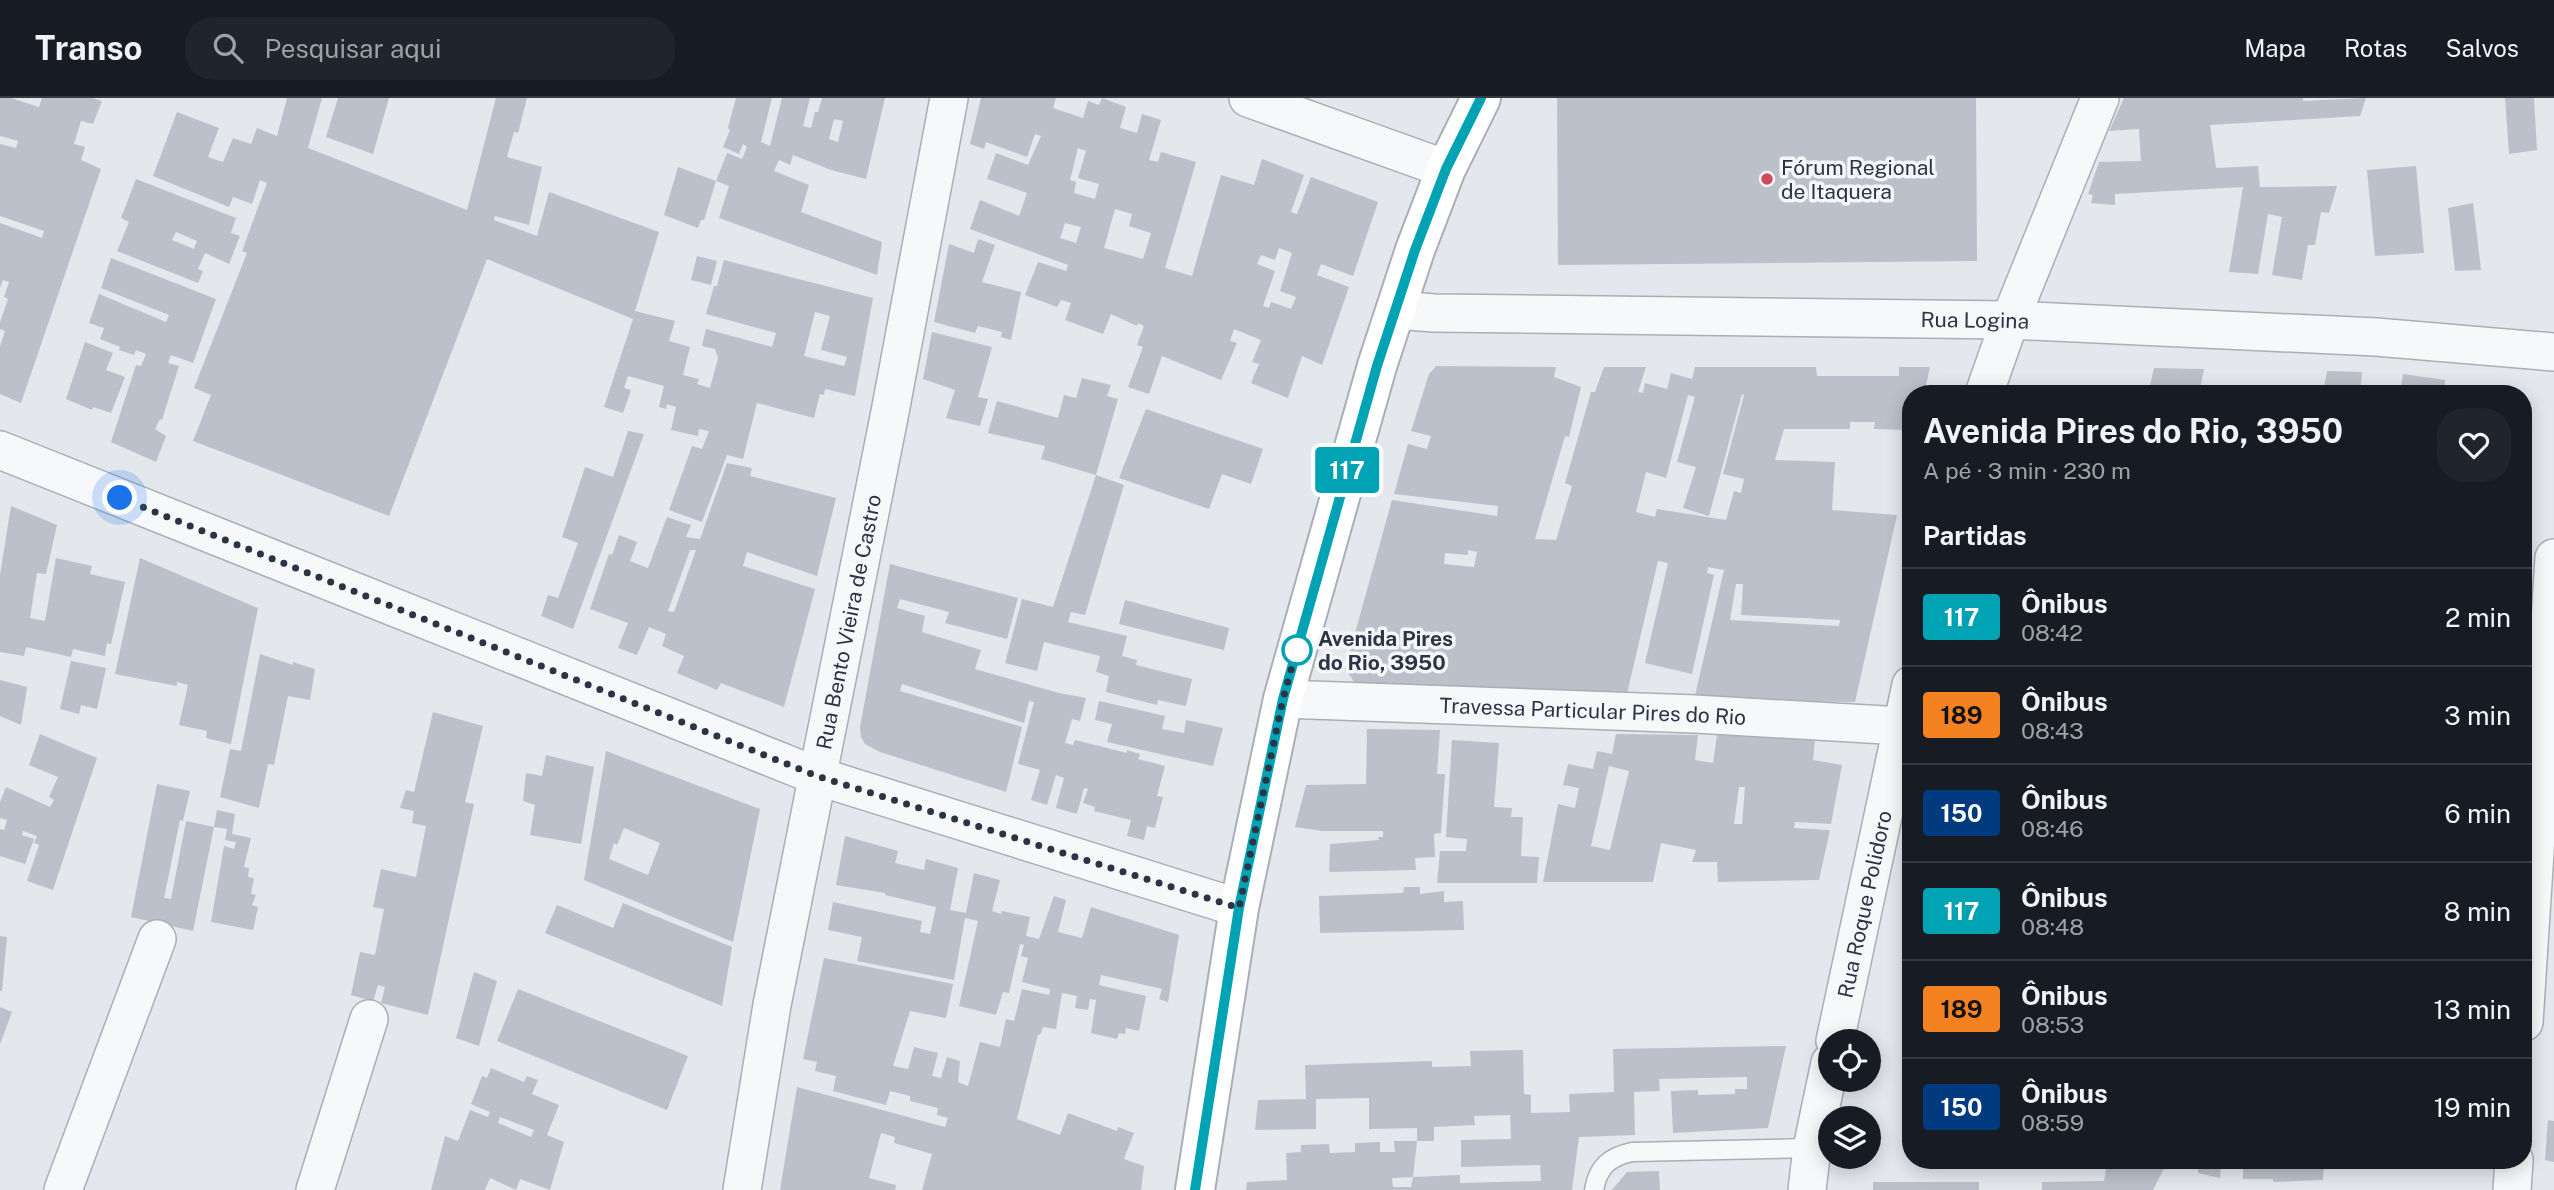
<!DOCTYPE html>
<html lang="pt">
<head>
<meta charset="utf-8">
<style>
	:root { --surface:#171b24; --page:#20242c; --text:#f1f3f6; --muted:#9ea1a6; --line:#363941 }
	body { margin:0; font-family:"Public Sans",sans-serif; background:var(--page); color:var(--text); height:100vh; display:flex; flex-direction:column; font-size:26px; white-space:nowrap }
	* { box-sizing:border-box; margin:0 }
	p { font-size:23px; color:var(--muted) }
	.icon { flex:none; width:38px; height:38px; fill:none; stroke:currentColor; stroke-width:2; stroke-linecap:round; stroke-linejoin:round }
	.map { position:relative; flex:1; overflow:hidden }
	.side { position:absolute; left:1902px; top:287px; width:630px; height:784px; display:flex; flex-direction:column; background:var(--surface); border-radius:28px; box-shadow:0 4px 18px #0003 }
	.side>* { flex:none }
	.badge { padding:0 14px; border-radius:5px; font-size:24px; line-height:46px }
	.tools { position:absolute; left:1818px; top:931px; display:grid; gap:14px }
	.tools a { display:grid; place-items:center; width:63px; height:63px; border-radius:50%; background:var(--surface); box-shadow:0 4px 18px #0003; font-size:35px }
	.you { position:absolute; width:35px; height:35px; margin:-18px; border:5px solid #fff; border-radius:50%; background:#1a73e8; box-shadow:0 0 0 10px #1a73e833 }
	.map>.badge { position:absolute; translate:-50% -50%; box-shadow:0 0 0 4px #fff }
	h2 { padding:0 21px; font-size:26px; line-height:63px }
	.round { display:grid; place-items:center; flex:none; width:74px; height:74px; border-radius:28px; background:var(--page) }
	.head { display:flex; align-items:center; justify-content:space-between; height:119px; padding:0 21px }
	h1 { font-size:33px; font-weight:700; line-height:52px }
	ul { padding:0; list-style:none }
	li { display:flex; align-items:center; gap:21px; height:98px; padding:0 21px; border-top:2px solid var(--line) }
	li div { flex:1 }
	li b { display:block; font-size:26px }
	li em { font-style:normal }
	li .badge { min-width:77px; font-weight:700; text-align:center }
	header { display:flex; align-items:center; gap:42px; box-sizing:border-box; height:98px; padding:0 35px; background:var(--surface); border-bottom:2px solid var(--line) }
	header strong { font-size:33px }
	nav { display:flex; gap:38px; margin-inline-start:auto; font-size:24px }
	.search { width:490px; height:63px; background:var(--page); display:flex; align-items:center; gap:18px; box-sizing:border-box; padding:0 24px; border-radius:28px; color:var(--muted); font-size:26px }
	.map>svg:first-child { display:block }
	.building { fill:#bbc0ca; fill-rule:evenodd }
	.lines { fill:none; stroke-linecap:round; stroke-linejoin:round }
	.lane-casing { stroke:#a9aeb7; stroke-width:21 }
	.street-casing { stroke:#a9aeb7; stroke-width:40 }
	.secondary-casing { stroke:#a9aeb7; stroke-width:42 }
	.lane { stroke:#f7f8fa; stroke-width:18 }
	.street { stroke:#f7f8fa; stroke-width:37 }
	.secondary { stroke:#fff; stroke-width:38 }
	.line-casing { stroke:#fff; stroke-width:16 }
	.line { stroke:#00a3b4; stroke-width:10 }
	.walk { stroke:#2b3445; stroke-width:7; stroke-dasharray:0 12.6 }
	.poi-dot { fill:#d1495b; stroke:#f4f6f9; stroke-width:2.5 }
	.stop-dot { fill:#fff; stroke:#00a3b4; stroke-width:3.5 }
	.labels { text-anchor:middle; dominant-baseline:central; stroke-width:7; stroke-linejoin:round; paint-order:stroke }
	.poi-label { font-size:21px; fill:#2b3445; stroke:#f4f6f9; text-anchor:start }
	.street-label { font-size:21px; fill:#2b3445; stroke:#f4f6f9 }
	.stop-label { font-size:21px; font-weight:bold; fill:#2b3445; stroke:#f4f6f9; text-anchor:start }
</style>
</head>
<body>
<header>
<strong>Transo</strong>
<div class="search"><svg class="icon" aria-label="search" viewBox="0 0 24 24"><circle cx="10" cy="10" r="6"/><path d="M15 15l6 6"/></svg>Pesquisar aqui</div>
<nav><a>Mapa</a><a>Rotas</a><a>Salvos</a></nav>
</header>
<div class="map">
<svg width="2554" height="1092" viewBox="0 0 2554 1092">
	<rect width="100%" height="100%" fill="#e4e7ec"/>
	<path class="building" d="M0,0H11L39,9L42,0H92L102,3L93,26L81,23L74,46L85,49L81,62L101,71L21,305L0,296V248L5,233L0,231V224L8,201L4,199L9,184L3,182L0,190V125L42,140L44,133L0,118V46L16,50L18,43L0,38Z
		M287,0H322L308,50L467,112L496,0H527L518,35L514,34L507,59L542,69L529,127L495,118L494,122L537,138L549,94L659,134L635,213L675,223L669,243L690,249L683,277L699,281L697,286L710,290L718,260L715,251L702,248L706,231L772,249L776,235L706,216L714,188H717L724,162L873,200L855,298L825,291L824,297L820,296L814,320L757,305L743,361L727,357L702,424L669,412L692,348L702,351L709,333L699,331L698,338L671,332L676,309L667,306L666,311L659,309L664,288L628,278L624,290L631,292L623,315L604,309L633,221L487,161L389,418L193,343L211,297L194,290L247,155L242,153L267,85L260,82L252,106L233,99L229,109L153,78L177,14L219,30L208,59L223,64L233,40L251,46L257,30L277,38ZM815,214L830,218L821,252L847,259L844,268L804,258Z
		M338,0H389L373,56L326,39Z
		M736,0H772L761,44L770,48L782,0H810L803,28L811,30L815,14H818L822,0H885L866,81L831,72L793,57L790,67L779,62L774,73L809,87L801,114L882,144L877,177L719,120L729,88L716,83L704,122H701L698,130L664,117L678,69L716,83L727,55L742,61L747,49L743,46L739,56L723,49L730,32L728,30ZM834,21L843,23L838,44L829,41Z
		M981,0H1056L1053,10L1083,20L1088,3L1099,7L1102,0L1126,9L1120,30L1137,35L1142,16L1161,22L1149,62L1158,64L1161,54L1196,64L1165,170L1192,178L1221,77L1254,87L1262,61L1304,77L1291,114L1297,116L1311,79L1378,104L1353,178L1321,166L1317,177L1349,189L1322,267L1302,258L1288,300L1251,285L1259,266L1252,264L1261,242L1234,231L1230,243L1237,245L1221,282L1162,258L1149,296L1128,289L1143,249L1137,247L1144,228L1138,225L1137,228L1111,216L1103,236L1065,222L1071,205L1061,202L1057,209L1025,197L1038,164L1066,173L1068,167L970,131L980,102L1019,118L1027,95L987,81L996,55L1028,67L1041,38L1035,36L1027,59L986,44L984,51L970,46ZM1078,50L1086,53L1078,80L1099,86L1095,101L1074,95L1076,84L1070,82ZM1115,111L1132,116L1129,128L1151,135L1143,161L1104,150ZM1065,125L1081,129L1076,145L1060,140ZM1279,150L1292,155L1280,193L1296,199L1291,211L1271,204L1269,210L1263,208L1275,173L1257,166L1261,157L1275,162Z
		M1557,0H1976L1977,163L1558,167Z
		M2124,0H2303V3L2366,0L2360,18L2210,27L2216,70L2258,68L2260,89L2337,88L2329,115L2321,114L2315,147H2308L2302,182L2272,177L2282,119L2268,116L2258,176L2229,174L2243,89L2115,96V107L2091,105L2093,97L2088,96L2099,64L2141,63L2139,31L2109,33Z
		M2505,0H2534L2537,52L2509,56Z
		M2416,68L2424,155L2375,158L2367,72Z
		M136,81L236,120L231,135L240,138L229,166L205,155L198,171L203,173L198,185L117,153L129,124L121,120ZM176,134L197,143L194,151L172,142Z
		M2473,105L2481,172L2455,173L2448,110Z
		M978,141L995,147L982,184L1021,194L1011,242L1001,239L1002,234L978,228L975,235L934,224L949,146L974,155Z
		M697,158L717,163L711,187L691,182Z
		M111,160L216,201L193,265L171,257L168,265L179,268L162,322L160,321L155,331L166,338L156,364L111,344L136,267L141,268L146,256L136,252L134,257L119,252L120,249L100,241L104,230L89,225L99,196L166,224L169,217L101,190Z
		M932,234L992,249L978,299L988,301L980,328L946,320L955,292L923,281Z
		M85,244L113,255L106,272L125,279L111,315L93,309L92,312L66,301Z
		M1436,268L1556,269L1554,279L1581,289L1569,339L1565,338L1535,441L1556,442L1572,388L1565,385L1591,294H1595L1604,269H1646L1638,294L1643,295L1645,285L1667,291L1671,275L1692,281L1695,269H1816L1817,278H1899V269H1930L1924,296H1911V332L1874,331L1875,324H1850V331H1784L1775,362L1835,364L1832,412L1897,417L1855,604L1694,602L1724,472L1708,469L1707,475L1714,477L1692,576L1645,565L1668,465L1658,463L1626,600L1358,589L1345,571L1392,402L1497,418L1498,408L1394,396L1408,346L1427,351L1431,338L1411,333L1429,276ZM1742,296L1744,297L1723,376L1744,381L1741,395L1734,393L1726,422L1657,411L1655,419L1636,414L1646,374L1666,380L1688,297L1695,299L1677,364L1696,369L1683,410L1709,418ZM1468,452L1477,454L1474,469L1444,466L1445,455L1468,457ZM1736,486H1743L1741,517L1840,522L1839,528L1730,522Z
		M2154,270L2204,271L2199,296H2148Z
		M2327,273L2362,274L2360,296H2323Z
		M2403,276L2445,282L2444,296H2400Z
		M1082,280L1111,287L1107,298L1118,301L1096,377L1124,387L1085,517L1071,514L1068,524L1127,538L1122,558L1137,562L1136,567L1192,581L1186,608L1158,602L1157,607L1106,594L1109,578L1096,574L1100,558L1044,544L1037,573L1005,565L1022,501L1053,509L1096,377L1041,361L1045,348L988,335L997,303L1058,320L1064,297L1076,300Z
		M1146,311L1263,351L1251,386L1222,376L1209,411L1119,380Z
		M628,333L644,336L573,531L541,518L548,497L558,500L578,445L562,439L585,369L613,379Z
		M727,365L752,370L750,378L836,400L817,478L747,454L743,468L815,491L784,609L721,585L717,592L677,575L684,558L662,548L666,536L649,529L637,557L618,550L628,525L590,511L609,456L612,457L619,437L637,444L630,463L648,470L667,419L691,427L686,439L700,441ZM690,452H696L674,514L668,513Z
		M11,408L57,427L46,476L37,475L30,520L45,523L56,460L92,468L90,476L125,484L111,546L107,545L105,558L73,551L71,559L26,549L24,558L0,554V477Z
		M140,460L258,510L231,646L206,640L207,633L179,627L188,587L177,584V588L115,576Z
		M890,466L1018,500L1007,541L945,525L949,514L900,501L897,510L925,518L922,534L981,552L975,571L1059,595L1086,600L1080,623L1072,621L1065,645L1073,647L1075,642L1127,655V652L1140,656L1138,661L1165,668L1157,698L1163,699L1155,730L1147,728L1144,742L1127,738L1131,722L1094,713L1095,709L1083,705L1088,691L1084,690L1077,716L1056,710L1064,680L1056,677L1047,707L1031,702L1040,672L1018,666L1034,604L1029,603L1024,625L902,586L900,593L1022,629L1006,694L880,654L865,646L861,639L860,629Z
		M1125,502L1229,530L1224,552L1119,526Z
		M260,556L293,567V564L315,571L310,602L288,598L274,667L268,666L259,710L220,699L230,651L241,653Z
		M71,563L106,570L97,611L81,607L79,616L60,611Z
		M0,582L27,589L21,627L0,618Z
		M1099,603L1165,618L1162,631L1184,635L1186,622L1223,630L1213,668L1107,644L1112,626L1095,622Z
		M433,614L483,628L465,704L474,706L428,917L381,905L385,889L378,887L373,903L351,897L360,854L375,857L384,811L373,809L381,771L416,779L426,728L412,725L414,713L400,710L406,692L414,694Z
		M1367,631L1440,632L1437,676H1445L1441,735L1434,736L1435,759L1415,760L1416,772L1329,774L1330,746L1379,742L1378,739H1383V733H1322L1295,729L1306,687L1366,686Z
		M40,636L97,660L53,792L27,783L39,747L34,745L37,738L23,733L22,737L34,741L25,766L0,758V731L4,732L7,722L0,720V704L6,689L50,709L54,702L49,699L58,679L29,667Z
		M1616,636L1698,637L1695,662L1713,665L1717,637L1815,641L1813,662L1842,667L1831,726L1795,724L1794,730L1830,732L1819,782L1718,784L1717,764H1692L1696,752L1661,745L1653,784H1543L1558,706L1575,710L1579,690L1563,687L1568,666L1593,671L1597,653L1612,656ZM1609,668L1629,673L1610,752L1591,748ZM1739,689H1745L1742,726H1734Z
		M1452,642L1499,645L1494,709L1512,710L1511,719H1523L1521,758L1539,759L1537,785H1437L1440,753H1466L1467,741L1446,739Z
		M606,653L760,711L733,844L584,782ZM624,730L660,745L648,777L609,761L614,745L617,747Z
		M546,657L594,669L581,746L530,737L535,707L523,703L526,675L542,678Z
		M157,686L190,693L183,723L180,722L164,800L171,801L186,723L214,729L217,712L235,716L232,736L251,740L244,769L249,770L248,779L254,780L251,796L256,797L252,807L258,809L253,832L211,824L224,748L234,751L236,744L225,742L227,731L214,729L193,833L131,819Z
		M845,738L898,753L895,765L924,772L926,761L958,770L950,812L966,815L974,775L1000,782L992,813L1001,816L1002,813L1030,819L1026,838L1039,841L1054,798L1066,802L1058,834L1082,840L1091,809L1179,837L1168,904L1159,901L1162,891L1101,877L1099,887L1146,898L1139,933L1126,930L1125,936L1119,935L1117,941L1091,935L1096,902L1090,901L1088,912L1075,910L1077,898L1062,895L1056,931L1043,929L1040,937L1038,936L1017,1021L1060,1037L1068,1015L1117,1033L1118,1029L1134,1035L1124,1061L1144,1068L1141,1092H922L932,1056L894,1045L895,1039L881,1035L869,1080L896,1087L895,1092H780L797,989L945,1029L948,1020L937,1017L938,1010L910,1003V998L890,993L886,1007L833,993L836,978L815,973L817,964L803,961L824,860L953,886L946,920L910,913L893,968L908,971L914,949L938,955L932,978L941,980L947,959L960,963L958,984L968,988L980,944L1000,949L1006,921L1014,923L1022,891L1049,897L1050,891L1022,884L1028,860L1021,858L1024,847L1020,846L1009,895L1003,894L996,917L959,908L978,823L965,820L954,882L857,863L862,839L828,832L833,804L922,823L920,834L930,836L936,809L885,797V795L836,787Z
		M1404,789H1420V796L1444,793V804L1463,803L1464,832L1320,835L1319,798L1403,795Z
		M623,805L732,849L722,908L545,835L557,807L613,830Z
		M0,838L7,839L2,893H0Z
		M474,874L497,883L479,948L456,940Z
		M518,891L688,958L667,1012L497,943Z
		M0,909L12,914L0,946Z
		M1786,948L1768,1030L1673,1035L1671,993L1698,992V997L1735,996V991H1747V979L1659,981L1660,993L1634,994L1635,1037L1579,1039L1572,1092H1246L1247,1084L1287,1082L1286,1055L1301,1054V1047L1329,1046L1330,1055L1355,1054V1045L1380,1044V1054H1395L1394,1043H1417L1413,1079L1392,1080L1393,1089H1411L1413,1079L1460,1077V1085L1541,1083L1540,1067L1461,1069V1042L1511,1041L1510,1017L1474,1018L1475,1027L1434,1029V1043H1417V1030L1369,1031V1000L1316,1001V1031L1255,1032L1258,1002L1306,1001L1305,967L1432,963V969L1471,968L1470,953L1523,952L1524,996L1531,997V1015L1570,1014L1569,996L1614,994L1613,951Z
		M491,970L524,984L527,978L538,982L532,996L559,1007L547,1037L564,1044L550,1092L520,1081L516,1092L490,1080L485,1092H431L445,1038L458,1043L470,1012L488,1019L490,1014L471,1006L482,978L487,980ZM500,1019L534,1032L531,1039L498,1025Z
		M2548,1022L2554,1023V1064L2545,1062Z
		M2108,1062H2170V1066L2163,1072L2153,1092H2042V1084L2104,1083Z
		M2198,1062H2221L2220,1080L2198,1075Z
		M2243,1062H2324L2323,1082L2273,1084V1081H2243Z
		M1659,1073L1660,1092H1612L1627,1074Z
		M1873,1084H1979V1092H1873Z"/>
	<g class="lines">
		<defs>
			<path id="lane" d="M1594,1092C1598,1069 1609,1059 1632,1054L1812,1050"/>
			<g id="street">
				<path d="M1248,0L1446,71"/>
				<path id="s1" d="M1396,212L1434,215L2010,222L2376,239L2554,254"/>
				<path d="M1984,296L2010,222L2100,0"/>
				<path d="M0,352L817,678L1239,810"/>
				<path id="s2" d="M1283,601L1695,616L1902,628"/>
				<path d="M2524,924L2554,460"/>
				<path id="s3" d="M1835,943L1911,587"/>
				<path d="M63,1092L157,841"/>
				<path d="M315,1092L369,921"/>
				<path id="s4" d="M742,1092L772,907L890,314L949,0"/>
				<path d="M1807,1092L1812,1050L1830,965"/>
				<path d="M2512,1092L2514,1062"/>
			</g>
			<path id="secondary" d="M1195,1092L1239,810L1283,601L1377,268L1415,152L1446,71L1481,0"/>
		</defs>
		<use href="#lane" class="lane-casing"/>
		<use href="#street" class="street-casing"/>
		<use href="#secondary" class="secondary-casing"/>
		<use href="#lane" class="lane"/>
		<use href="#street" class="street"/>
		<use href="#secondary" class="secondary"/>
	</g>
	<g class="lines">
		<defs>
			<path id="line" d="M1195,1092L1239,810L1283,601L1377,268L1415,152L1446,71L1481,0"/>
		</defs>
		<use href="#line" class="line-casing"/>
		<use href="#line" class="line"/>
		<path class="walk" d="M120,400L817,678L1239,810L1283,601L1297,550V552"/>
	</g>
	<circle class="poi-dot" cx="1767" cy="81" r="7"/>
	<circle class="stop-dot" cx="1297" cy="552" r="14"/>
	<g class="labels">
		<g class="poi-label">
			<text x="1781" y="69">Fórum Regional<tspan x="1781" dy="24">de Itaquera</tspan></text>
		</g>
		<g class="street-label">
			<text stroke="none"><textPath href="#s1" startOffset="579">Rua Logina</textPath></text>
			<text stroke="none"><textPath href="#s4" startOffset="578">Rua Bento Vieira de Castro</textPath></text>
			<text stroke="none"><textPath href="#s2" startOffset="310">Travessa Particular Pires do Rio</textPath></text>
			<text stroke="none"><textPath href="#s3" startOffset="140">Rua Roque Polidoro</textPath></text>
		</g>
		<g class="stop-label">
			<text x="1318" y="540">Avenida Pires<tspan x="1318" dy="24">do Rio, 3950</tspan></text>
		</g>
	</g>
</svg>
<div class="tools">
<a><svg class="icon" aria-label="locate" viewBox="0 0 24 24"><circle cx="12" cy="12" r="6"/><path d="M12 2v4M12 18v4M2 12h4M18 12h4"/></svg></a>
<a><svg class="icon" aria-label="layers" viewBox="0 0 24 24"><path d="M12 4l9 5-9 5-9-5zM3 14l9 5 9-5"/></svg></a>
</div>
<div class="you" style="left:120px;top:400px"></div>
<b class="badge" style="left:1347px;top:372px;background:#00a3b4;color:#fff">117</b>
<section class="side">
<div class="head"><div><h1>Avenida Pires do Rio, 3950</h1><p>A pé · 3 min · 230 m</p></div><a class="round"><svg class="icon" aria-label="heart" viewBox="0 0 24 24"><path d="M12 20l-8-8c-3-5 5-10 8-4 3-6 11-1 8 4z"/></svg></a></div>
<h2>Partidas</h2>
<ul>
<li><span class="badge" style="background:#00a3b4;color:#fff">117</span><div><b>Ônibus</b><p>08:42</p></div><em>2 min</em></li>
<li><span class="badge" style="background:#f58220;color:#111">189</span><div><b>Ônibus</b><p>08:43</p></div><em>3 min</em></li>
<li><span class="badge" style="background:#003b80;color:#fff">150</span><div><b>Ônibus</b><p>08:46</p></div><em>6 min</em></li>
<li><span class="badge" style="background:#00a3b4;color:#fff">117</span><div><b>Ônibus</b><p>08:48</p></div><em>8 min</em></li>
<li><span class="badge" style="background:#f58220;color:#111">189</span><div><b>Ônibus</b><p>08:53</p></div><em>13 min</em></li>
<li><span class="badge" style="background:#003b80;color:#fff">150</span><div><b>Ônibus</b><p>08:59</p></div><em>19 min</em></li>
</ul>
</section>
</div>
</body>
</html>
